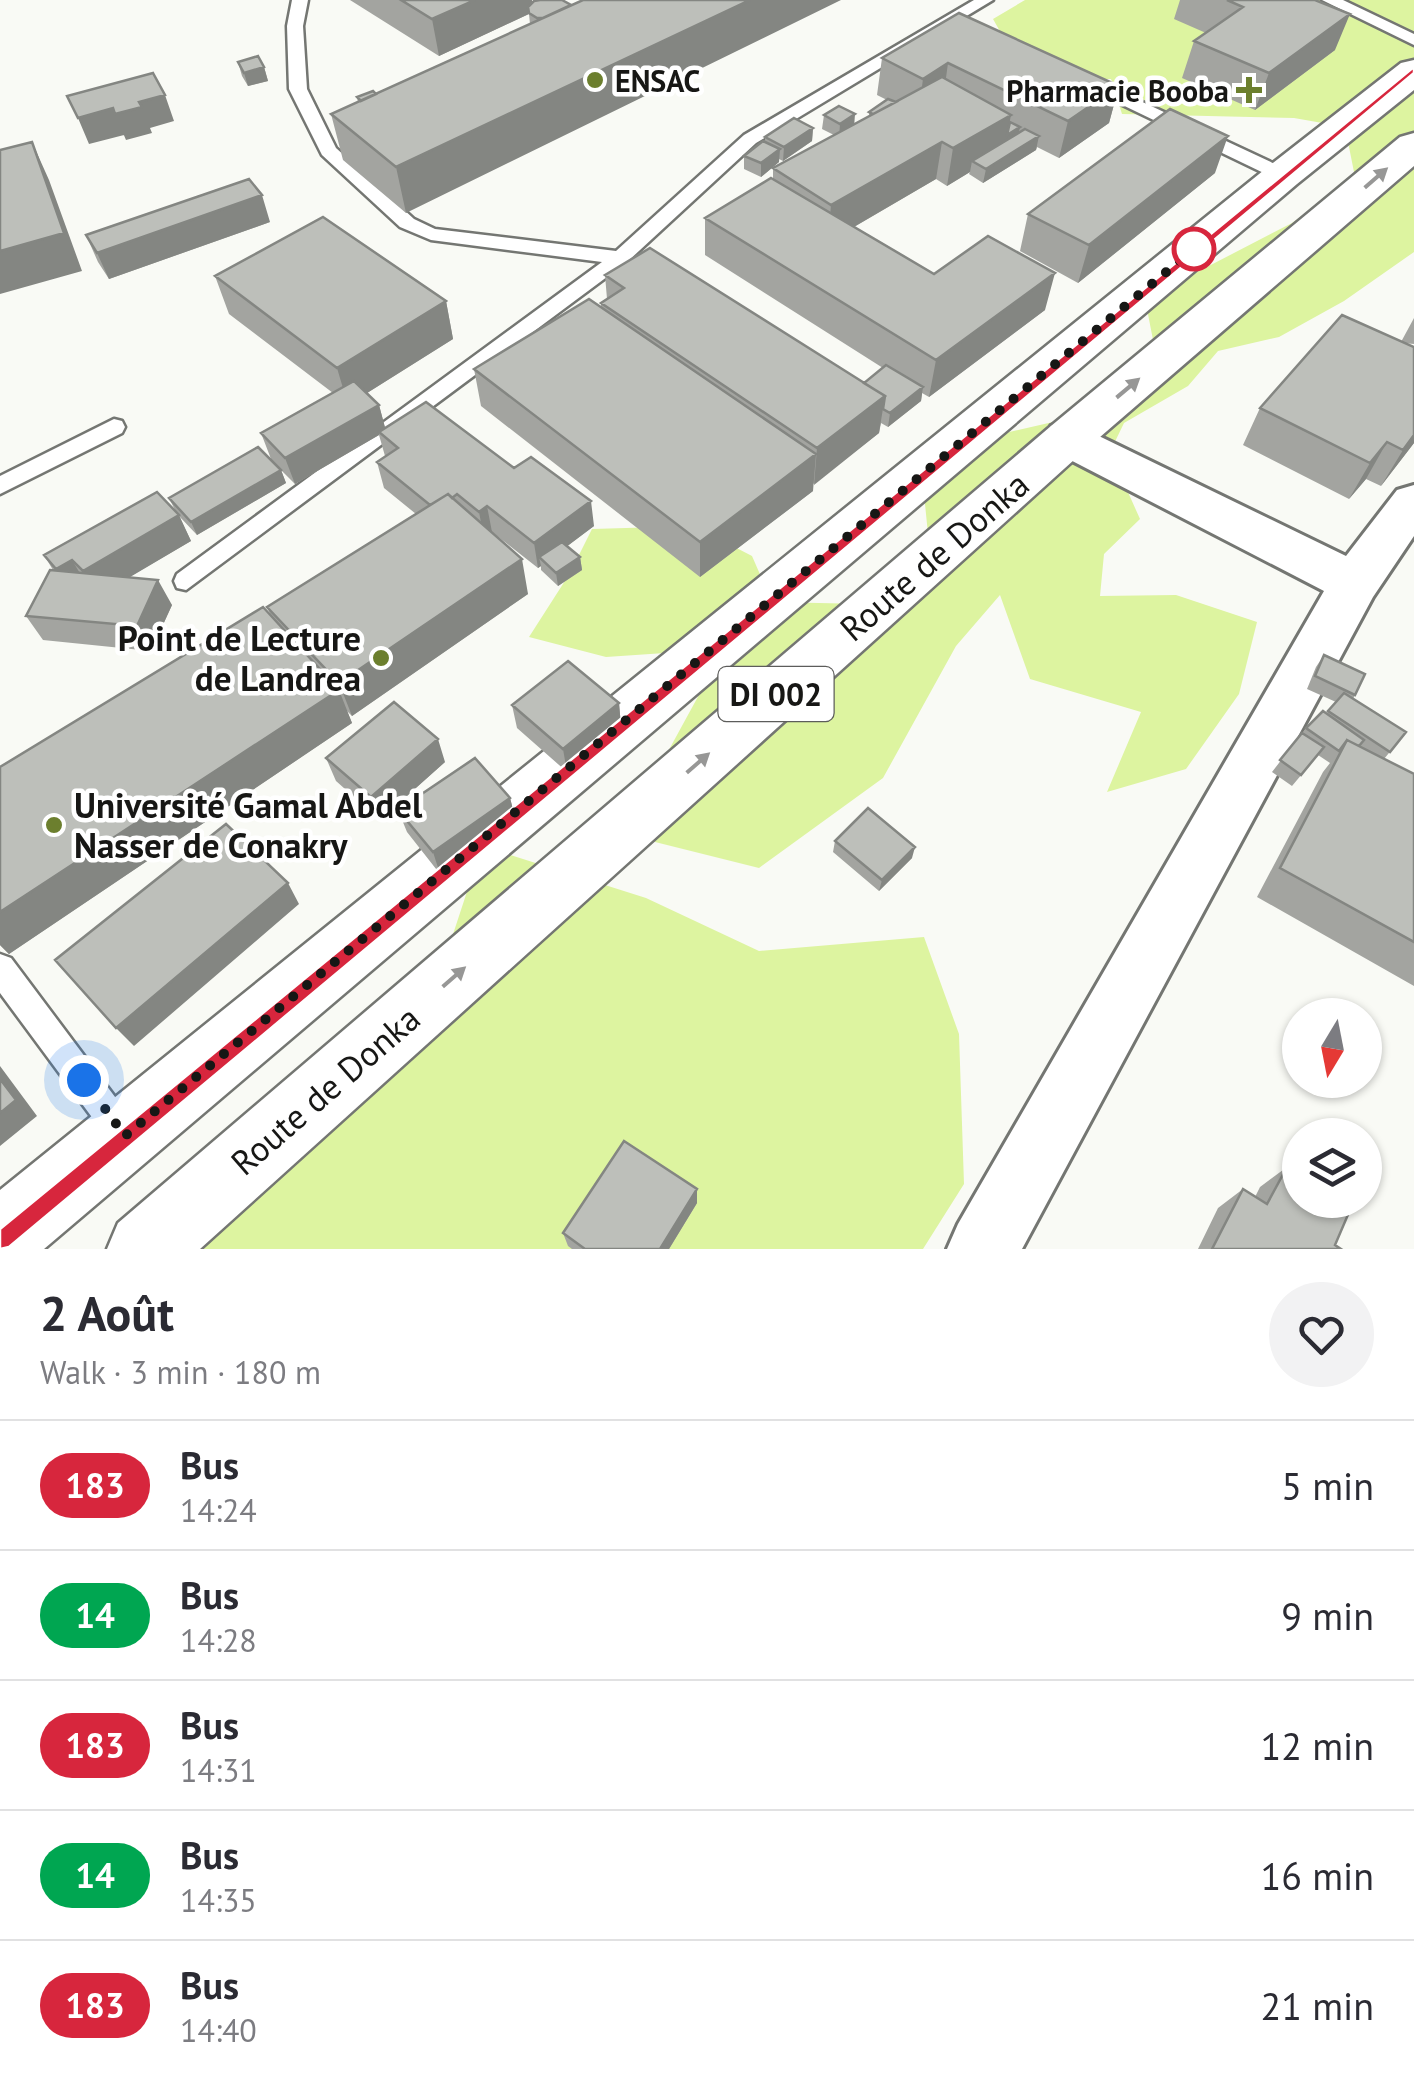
<!DOCTYPE html>
<html lang="en">
<head>
<meta charset="utf-8">
<style>
	:root { --surface:#fff; --page:#f2f2f3; --text:#2b2b33; --muted:#7c7c81; --line:#e1e1e2 }
	body { margin:0; font-family:"PT Sans",sans-serif; background:var(--page); color:var(--text); height:100vh; display:flex; flex-direction:column; font-size:38px; white-space:nowrap }
	* { box-sizing:border-box; margin:0 }
	p { font-size:32px; color:var(--muted) }
	.icon { flex:none; width:55px; height:55px; fill:none; stroke:currentColor; stroke-width:2; stroke-linecap:round; stroke-linejoin:round }
	.map { position:relative; height:1249px; overflow:hidden }
	.panel { display:flex; flex-direction:column; background:var(--surface); flex:1 }
	.panel>* { flex:none }
	.badge { padding:0 20px; border-radius:32px; font-size:35px; line-height:65px }
	.needle { width:65px; rotate:190deg }
	.buttons { position:absolute; left:1282px; top:998px; display:grid; gap:20px }
	.buttons a { display:grid; place-items:center; width:100px; height:100px; border-radius:50%; background:var(--surface); box-shadow:0 2px 8px #0004; font-size:50px }
	.you { position:absolute; width:50px; height:50px; margin:-25px; border:8px solid #fff; border-radius:50%; background:#1a73e8; box-shadow:0 0 0 15px #1a73e833 }
	.map>.badge { position:absolute; translate:-50% -50%; box-shadow:0 0 0 5px #fff }
	.round { display:grid; place-items:center; flex:none; width:105px; height:105px; border-radius:52px; background:var(--page) }
	.overview { display:flex; align-items:center; justify-content:space-between; height:170px; padding:0 40px }
	h1 { font-size:48px; font-weight:700; line-height:75px }
	ul { padding:0; list-style:none }
	li { display:flex; align-items:center; gap:30px; height:130px; padding:0 40px; border-top:2px solid var(--line) }
	li div { flex:1 }
	li b { display:block; font-size:38px }
	li em { font-style:normal }
	li .badge { min-width:110px; font-weight:700; text-align:center }
	.map>svg:first-child { display:block }
	.green { fill:#ddf4a0 }
	.lines { fill:none; stroke-linecap:round; stroke-linejoin:round }
	.service-casing { stroke:#747672; stroke-width:5 }
	.minor-casing { stroke:#747672; stroke-width:6 }
	.primary-casing { stroke:#747672; stroke-width:5 }
	.service { fill:#fff; fill-rule:evenodd }
	.minor { fill:#fff; fill-rule:evenodd }
	.primary { fill:#fff; fill-rule:evenodd }
	.wall { fill:#a3a4a0 }
	.shaded-wall { fill:#848682 }
	.building { fill:#bdbfba; stroke:#848682; stroke-width:2.5 }
	.oneway { fill:#979796 }
	.line { fill:#d7263d; stroke:#fff; stroke-width:2.5 }
	.walk { stroke:#171715; stroke-width:10; stroke-dasharray:0 18 }
	.poi-dot { fill:#6c7f2e; stroke:#fff; stroke-width:4 }
	.stop-dot { fill:#fff; stroke:#d7263d; stroke-width:5 }
	.labels { text-anchor:middle; dominant-baseline:central; stroke-width:9; stroke-linejoin:round; paint-order:stroke }
	.far-poi-label { font-size:30px; font-weight:bold; fill:#171715; stroke:#fff; text-anchor:start }
	.shield { fill:#fff; stroke:#5d5d5b; stroke-width:2.5 }
	.shield-label { font-size:32px; font-weight:bold; fill:#171715 }
	.street-label { font-size:35px; fill:#171715; stroke:#fff }
	.poi-label { font-size:35px; font-weight:bold; fill:#171715; stroke:#fff; text-anchor:end }
</style>
</head>
<body>
<div class="map">
<svg width="1414" height="1249" viewBox="0 0 1414 1249">
	<rect width="100%" height="100%" fill="#f9faf5"/>
	<path class="green" d="M1025,0H1414V252L1344,301L1279,337L1218,351L1188,386L1124,423L1110,452L1140,519L1104,554L1100,596L1176,595L1257,622L1239,694L1186,769L1107,792L1141,712L1030,679L1000,595L956,646L883,778L759,868L651,841L665,757L724,649L606,657L529,637L570,573L592,529L694,526L752,556L772,602L912,605L930,554L923,484L970,441L1066,419L1155,350L1145,299L1292,223L1355,177L1345,127L1294,118L1122,114L1111,79H1062L1014,56L993,19Z
		M482,846L646,898L759,951L924,937L959,1034L964,1184L923,1249H165L435,989Z"/>
	<g class="lines">
		<defs>
			<path id="service" d="M292,0H308L303,26L307,89L336,148L414,219L435,229L616,251L744,135L974,0H993L756,143L627,262L186,590L177,588L174,581L177,574L602,262L431,240L400,227L322,155L289,89L287,26Z
				M1322,0H1343L1414,34V45Z
				M1089,77L1290,171L1292,175L1283,181L1276,179L1083,86L1080,82Z
				M114,419L122,421L125,427L122,433L0,494V476Z
				M0,954L11,958L133,1121L138,1132L133,1143L122,1148L111,1143L0,993Z"/>
			<path id="minor" d="M1068,421L1346,556L1397,490L1414,485V536L1373,597L1022,1249H947L958,1224L1324,591L1051,450L1045,438L1051,426Z"/>
			<path id="primary" d="M1414,60V90L1297,184L44,1249H0V1190L1269,166L1401,63Z
				M1414,133V166L1085,450L200,1249H107L118,1223L1051,426L1400,137Z"/>
		</defs>
		<use href="#service" class="service-casing"/>
		<use href="#minor" class="minor-casing"/>
		<use href="#primary" class="primary-casing"/>
		<use href="#service" class="service"/>
		<use href="#minor" class="minor"/>
		<use href="#primary" class="primary"/>
	</g>
	<path class="wall" d="M350,0H532V2L565,1L406,213L343,160L331,114L358,102L357,97L376,94L530,24L529,14L439,56Z
		M1180,0H1315L1335,50L1255,110L1182,78L1194,41L1206,33L1174,19Z
		M959,13L1119,86L1109,123L1059,158L1037,147L1036,150L983,183L969,174L970,172L947,186L936,179L854,227L934,274L1045,310L929,397L922,393L921,401L888,427L881,423L879,433L813,484V491L700,577L481,406L474,369L601,307V303L607,299L605,275L864,383L883,368L705,255V218L773,180V168L834,135L822,129L824,115L854,124L869,117V112L887,100L877,95L882,58Z
		M238,62L264,67L268,81L248,86L242,76Z
		M813,128L812,141L783,161L779,159V162L761,177L744,169V156L765,142V137Z
		M1215,173L1078,283L1020,251L1028,214Z
		M270,222L109,279L98,262L86,235Z
		M215,276L446,301L453,339L367,393L379,405L385,428L594,526L567,546L580,557L582,570L558,586L541,570V566L538,568L492,532L528,594L352,716L347,711L352,723L9,954L0,945V767L271,616L267,607L416,514L384,488L377,462L385,456L379,435L295,484L281,470L286,483L197,535L179,516L191,541L129,577L172,605L151,651L43,640L26,616L53,570L44,555L175,510L169,498L271,459L261,433L333,393L229,314Z
		M1414,318V344L1403,343L1414,347V443L1381,486L1366,479L1349,499L1243,445L1260,408L1401,342Z
		M1324,655L1355,695L1353,699L1406,732L1384,759L1414,774V986L1257,897L1323,772L1330,763L1318,755L1292,786L1272,772L1306,728L1326,714L1336,702L1307,689L1316,667Z
		M619,703L621,726L567,772L517,728L512,705Z
		M326,758L445,762L380,820L336,781Z
		M510,798L516,821L440,874L407,832L398,810Z
		M835,841L912,858L879,891L833,852Z
		M1287,1167L1335,1245L1341,1249H1198L1218,1208L1243,1189L1255,1197L1260,1187Z
		M697,1189V1203L669,1249H572L568,1246L563,1233Z"/>
	<path class="shaded-wall" d="M475,0H532L533,12L439,56L432,19Z
		M750,0H841L406,213L396,167Z
		M1350,14L1335,50L1255,110L1269,73Z
		M948,63L943,100L918,116L923,79Z
		M264,67L268,81L248,86L244,73Z
		M1119,86L1109,123L1059,158L1068,121Z
		M165,95L174,121L150,128L152,133L126,140L115,114L139,102Z
		M113,108L124,135L89,144L78,118Z
		M855,114L854,128L839,138L840,124Z
		M1011,115L1007,135L1020,127L1017,141L972,161L970,172L947,186L953,148Z
		M813,128L812,141L783,161L784,147Z
		M1039,136L1036,150L983,183L986,169Z
		M1228,136L1215,173L1078,283L1089,245Z
		M32,142L49,180L82,271L0,294V251Z
		M942,142L936,179L828,242L831,205Z
		M780,149L779,162L761,177V163Z
		M262,195L270,222L109,279L97,253Z
		M1055,273L1045,310L929,397L936,360Z
		M446,301L453,339L348,405L337,368Z
		M923,387L921,401L888,427L890,413Z
		M885,396L879,433L814,485L817,448Z
		M379,405L386,431L379,432V435L295,484L285,458Z
		M1414,435V443L1381,486L1403,450Z
		M1387,442L1366,479L1349,499L1370,463Z
		M816,454L813,491L700,577V542Z
		M281,470L286,483L197,535L191,522Z
		M591,501L594,526L545,563L539,557L541,566L538,568L534,543Z
		M487,506L492,532L484,538L479,512Z
		M179,515L191,541L98,596L83,571Z
		M580,557L582,570L558,586L556,573Z
		M522,559L528,594L352,716L339,683Z
		M72,560L87,585L71,594L56,569Z
		M158,580L172,605L151,651L137,626Z
		M339,690L352,723L9,954L0,945V912Z
		M619,703L621,726L567,772L563,749Z
		M438,739L445,762L380,820L371,797Z
		M510,798L516,821L440,874L433,852Z
		M915,847L912,858L879,891L882,880Z
		M288,883L299,904L134,1046L116,1028Z
		M0,1066L37,1116L0,1146Z
		M697,1189V1203L669,1249H660Z"/>
	<path class="building" d="M401,0H475L432,19Z
		M540,0H562L571,5L543,18H537L529,13L528,7L534,1Z
		M583,0H750L396,167L331,114Z
		M1227,0H1315L1350,14L1269,73L1194,41L1243,7Z
		M959,13L1119,86L1068,121L948,63L923,79L882,58Z
		M258,56L264,67L244,73L238,62Z
		M153,73L165,95L139,102L142,107L115,114L113,108L78,118L67,96Z
		M942,77L1011,115L953,148L942,142L831,205L773,168Z
		M373,91L376,94L361,101L357,97Z
		M888,99L896,102L873,114L869,112Z
		M839,106L855,114L840,124L824,115Z
		M1170,109L1228,136L1089,245L1028,214Z
		M794,118L813,128L784,147L765,137Z
		M1010,122L1020,127L1007,135Z
		M1025,129L1039,136L986,169L972,161Z
		M763,141L780,149L761,163L744,156Z
		M32,142L64,233L0,251V150Z
		M771,178L934,274L988,236L1055,273L936,360L705,218Z
		M249,179L262,195L97,253L86,235Z
		M323,217L446,301L337,368L215,276Z
		M650,248L885,396L817,448L601,303L624,288L605,275Z
		M589,299L816,454L700,542L474,369Z
		M1342,315L1414,347V435L1403,450L1387,442L1370,463L1260,408Z
		M886,365L923,387L890,413L883,409L885,396L864,383Z
		M354,381L379,405L285,458L261,433Z
		M426,402L514,468L531,457L591,501L534,543L487,506L479,512L457,494L452,498L448,494L430,505L377,462L398,448L379,432Z
		M258,447L281,470L191,522L169,498Z
		M157,492L179,515L83,571L72,560L56,569L44,555Z
		M448,494L522,559L339,683L267,607Z
		M562,542L580,557L556,573L539,557Z
		M50,570L158,580L137,626L26,616Z
		M263,607L339,690L0,912V767Z
		M1324,655L1365,674L1355,695L1315,676Z
		M568,661L619,703L563,749L512,705Z
		M1344,693L1406,732L1390,752L1328,711Z
		M394,702L438,739L371,797L326,758Z
		M1323,711L1364,740L1359,746L1347,740L1339,751L1306,728Z
		M1302,733L1324,747L1301,775L1280,760Z
		M1347,740L1414,774V942L1280,868Z
		M475,758L510,798L433,852L398,810Z
		M868,808L915,847L882,880L835,841Z
		M226,824L288,883L116,1028L55,960Z
		M0,1079L16,1100L0,1113Z
		M624,1141L697,1189L660,1249H585L563,1233Z
		M1287,1167L1300,1176V1200H1336L1350,1210L1335,1245L1341,1249H1212L1243,1189L1267,1204Z"/>
	<defs><path id="oneway-solid" d="M-6-.8H1V-3.2L6.5 0L1 3.2V.8H-6Z" transform="scale(2.5)"/></defs>
	<g class="oneway">
		<use href="#oneway-solid" transform="translate(1376 178) rotate(-41)"/>
		<use href="#oneway-solid" transform="translate(1128 388) rotate(-40)"/>
		<use href="#oneway-solid" transform="translate(698 763) rotate(-41)"/>
		<use href="#oneway-solid" transform="translate(454 977) rotate(-41)"/>
	</g>
	<path class="line" d="M1414,67V73L9,1247L0,1249V1229Z"/>
	<g class="lines">
		<path class="walk" d="M84,1080L125,1136L1194,249"/>
	</g>
	<g class="poi-dot">
		<circle cx="595" cy="80" r="10"/>
		<path d="M1244 75h10v10h10v10h-10v10h-10v-10h-10v-10h10z"/>
		<circle cx="381" cy="658" r="10"/>
		<circle cx="54" cy="825" r="10"/>
	</g>
	<circle class="stop-dot" cx="1194" cy="249" r="20"/>
	<g class="labels">
		<g class="far-poi-label">
			<text x="615" y="80">ENSAC</text>
			<text x="1229" y="90" text-anchor="end">Pharmacie Booba</text>
		</g>
		<rect class="shield" x="718.5" y="667" width="115" height="54" rx="8"/>
		<g class="shield-label">
			<text x="776" y="694">DI 002</text>
		</g>
		<g class="street-label">
			<text transform="translate(934 556) rotate(-41)">Route de Donka</text>
			<text transform="translate(325 1090) rotate(-41)">Route de Donka</text>
		</g>
		<g class="poi-label">
			<text x="361" y="638">Point de Lecture<tspan x="361" dy="40">de Landrea</tspan></text>
			<text x="74" y="805" text-anchor="start">Université Gamal Abdel<tspan x="74" dy="40">Nasser de Conakry</tspan></text>
		</g>
	</g>
</svg>
<div class="buttons">
<a><svg class="needle" viewBox="-14 -14 28 28"><path d="M0-13l5 13h-10z" fill="#e53935"/><path d="M0 13l5-13h-10z" fill="#7c7c81"/></svg></a>
<a><svg class="icon" aria-label="layers" viewBox="0 0 24 24"><path d="M12 4l9 5-9 5-9-5zM3 14l9 5 9-5"/></svg></a>
</div>
<div class="you" style="left:84px;top:1080px"></div>
</div>
<section class="panel">
<div class="overview"><div><h1>2 Août</h1><p>Walk · 3 min · 180 m</p></div><a class="round"><svg class="icon" aria-label="heart" viewBox="0 0 24 24"><path d="M12 20l-8-8c-3-5 5-10 8-4 3-6 11-1 8 4z"/></svg></a></div>
<ul>
<li><span class="badge" style="background:#d7263d;color:#fff">183</span><div><b>Bus</b><p>14:24</p></div><em>5 min</em></li>
<li><span class="badge" style="background:#00a651;color:#fff">14</span><div><b>Bus</b><p>14:28</p></div><em>9 min</em></li>
<li><span class="badge" style="background:#d7263d;color:#fff">183</span><div><b>Bus</b><p>14:31</p></div><em>12 min</em></li>
<li><span class="badge" style="background:#00a651;color:#fff">14</span><div><b>Bus</b><p>14:35</p></div><em>16 min</em></li>
<li><span class="badge" style="background:#d7263d;color:#fff">183</span><div><b>Bus</b><p>14:40</p></div><em>21 min</em></li>
</ul>
</section>
</body>
</html>
